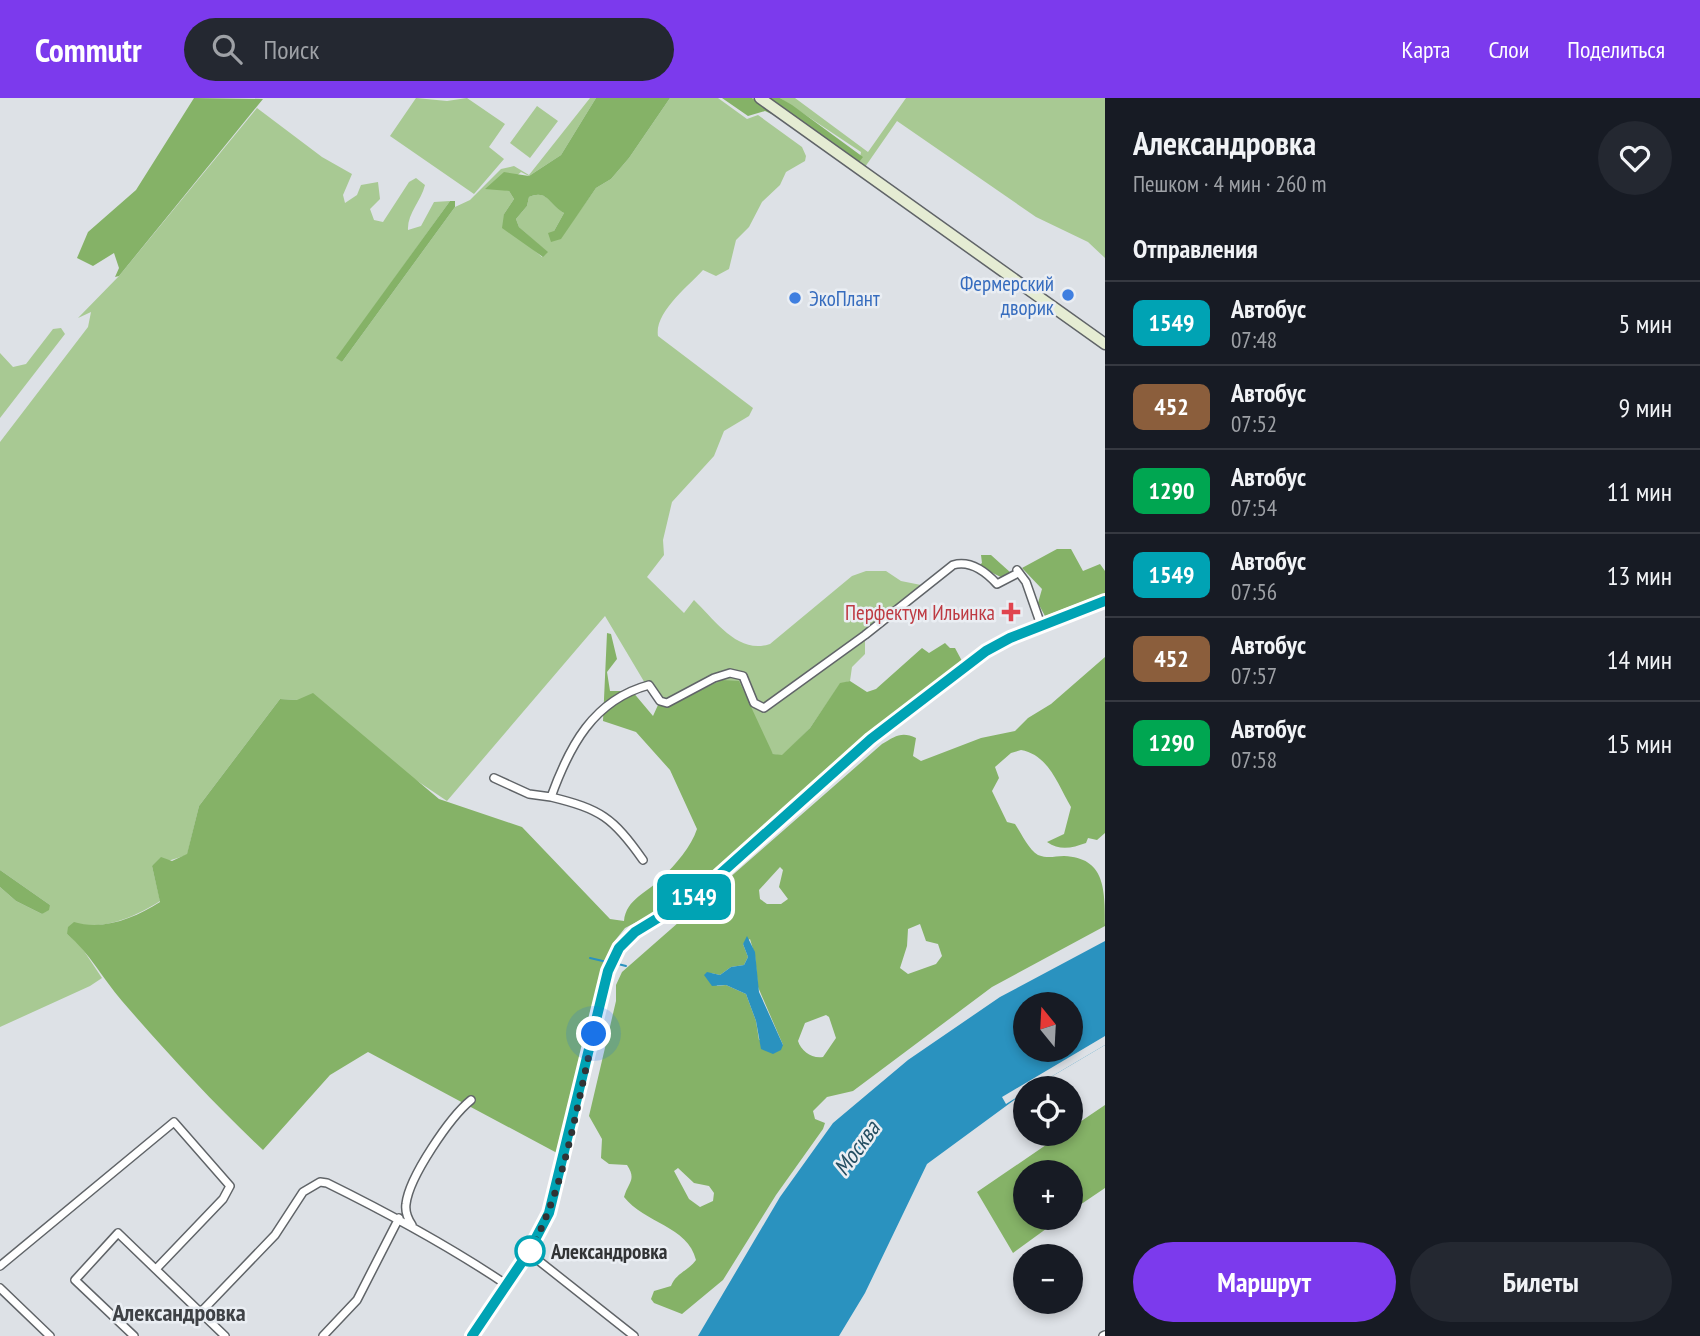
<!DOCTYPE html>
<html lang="ru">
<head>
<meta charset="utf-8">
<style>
	:root { --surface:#171b24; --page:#242831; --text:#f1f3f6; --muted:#9ea1a6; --line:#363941; --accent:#7c3aed }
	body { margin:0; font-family:"PT Sans Narrow",sans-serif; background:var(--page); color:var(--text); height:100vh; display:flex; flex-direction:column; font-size:26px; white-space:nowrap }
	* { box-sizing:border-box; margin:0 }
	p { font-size:23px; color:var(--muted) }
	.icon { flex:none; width:38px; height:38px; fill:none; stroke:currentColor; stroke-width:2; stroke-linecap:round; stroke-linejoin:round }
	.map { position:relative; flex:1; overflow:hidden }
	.sheet { display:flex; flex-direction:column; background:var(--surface); width:595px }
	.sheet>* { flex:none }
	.badge { padding:0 14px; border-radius:10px; font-size:24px; line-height:46px }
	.needle { width:46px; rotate:342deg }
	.tools { position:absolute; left:1013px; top:894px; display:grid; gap:14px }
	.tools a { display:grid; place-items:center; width:70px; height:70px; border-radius:50%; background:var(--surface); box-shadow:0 4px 10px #0003; font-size:35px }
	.you { position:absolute; width:35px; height:35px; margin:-18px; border:5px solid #fff; border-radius:50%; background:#1a73e8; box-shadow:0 0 0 10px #1a73e833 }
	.map>.badge { position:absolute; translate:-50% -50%; box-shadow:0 0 0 4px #fff }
	h2 { padding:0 28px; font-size:26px; line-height:63px }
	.round { display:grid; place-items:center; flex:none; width:74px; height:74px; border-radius:37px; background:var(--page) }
	.headline { display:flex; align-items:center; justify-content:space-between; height:119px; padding:0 28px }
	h1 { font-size:33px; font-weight:700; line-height:52px }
	.button { display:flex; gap:14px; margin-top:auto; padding:14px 28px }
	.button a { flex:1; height:80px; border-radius:42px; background:var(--accent); color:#fff; font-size:28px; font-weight:700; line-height:80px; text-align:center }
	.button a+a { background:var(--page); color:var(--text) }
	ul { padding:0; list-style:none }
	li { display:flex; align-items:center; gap:21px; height:84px; padding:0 28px; border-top:2px solid var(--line) }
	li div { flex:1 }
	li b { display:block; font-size:26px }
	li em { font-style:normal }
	li .badge { min-width:77px; font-weight:700; text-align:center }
	header { display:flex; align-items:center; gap:42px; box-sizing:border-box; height:98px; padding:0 35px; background:var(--accent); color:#fff }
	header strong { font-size:33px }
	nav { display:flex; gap:38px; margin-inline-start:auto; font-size:24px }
	.search { width:490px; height:63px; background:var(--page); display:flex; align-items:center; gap:18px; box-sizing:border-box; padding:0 24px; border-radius:38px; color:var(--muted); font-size:26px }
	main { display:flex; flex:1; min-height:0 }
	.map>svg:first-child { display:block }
	.green { fill:#a8c993 }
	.forest { fill:#85b267; fill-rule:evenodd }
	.water { fill:#2a92bf; fill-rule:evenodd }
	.pier { fill:#dde1e6 }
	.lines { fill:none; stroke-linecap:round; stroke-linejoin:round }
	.stream { stroke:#2a92bf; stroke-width:2 }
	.street-casing { stroke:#606468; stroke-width:10 }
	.secondary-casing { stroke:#606468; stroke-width:13 }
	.street { stroke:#fff; stroke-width:7 }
	.secondary { stroke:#e5ecd3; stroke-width:10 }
	.line-casing { stroke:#fff; stroke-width:16 }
	.line { stroke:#00a3b4; stroke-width:10 }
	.walk { stroke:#313335; stroke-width:7; stroke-dasharray:0 12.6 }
	.shop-dot { fill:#3f7fe0; stroke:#eaeef3; stroke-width:2.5 }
	.health-dot { fill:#e0444e; stroke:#eaeef3; stroke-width:2.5 }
	.stop-dot { fill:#fff; stroke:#00a3b4; stroke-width:3.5 }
	.labels { text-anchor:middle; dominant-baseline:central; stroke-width:5; stroke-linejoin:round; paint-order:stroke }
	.shop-label { font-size:21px; fill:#366cbe; stroke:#eaeef3; text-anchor:end }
	.health-label { font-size:21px; fill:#be3a42; stroke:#eaeef3; text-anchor:end }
	.stop-label { font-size:21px; font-weight:bold; fill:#313335; stroke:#eaeef3; text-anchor:start }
	.water-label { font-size:23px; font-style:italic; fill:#254e62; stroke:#eaeef3 }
	.quarter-label { font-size:24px; font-weight:bold; fill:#3f4246; stroke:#eaeef3 }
</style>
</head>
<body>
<header>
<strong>Commutr</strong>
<div class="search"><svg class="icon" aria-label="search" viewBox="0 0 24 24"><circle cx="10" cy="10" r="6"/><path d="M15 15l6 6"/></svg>Поиск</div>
<nav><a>Карта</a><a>Слои</a><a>Поделиться</a></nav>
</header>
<main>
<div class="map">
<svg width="1105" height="1238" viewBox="0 0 1105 1238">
	<rect width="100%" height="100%" fill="#dde1e6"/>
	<path class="green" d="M416,0L447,3L467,0L505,26L489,49L504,61L474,96L390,38Z
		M590,0H596L561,57L529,78L521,74L501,91L509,93L514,101L504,116L528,147L542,159L547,154L519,129L516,121L527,108L529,99C548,91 550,107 564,115L554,133L560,141L596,90L611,81L629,60L670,0H718L747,21L758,17L802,49L806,58L805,63L786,74L780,87L762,104L749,129L736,142L729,171L716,178L703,172C690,187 654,214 658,238L753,310L749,318L724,333L714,358L672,404L663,442L664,457L647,479L684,515L694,502C715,522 738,557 770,546L852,478L866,473H886L901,483L921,487L865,532V556L852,569L850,583L840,586L810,630L782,658L773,656L764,641L702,591L668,608L658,607L605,518L447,703L297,602L280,601L199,708L187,757L152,768L160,803C135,819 103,833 74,825L67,836L80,847L102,880L90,888L0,929V789L16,803L42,816L50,807L0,772V344L88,229L91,214L78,220L119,178L257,10L322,59L352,76L343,97L345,105L357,97L361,87L378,84L380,101L370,111L374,122L383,124L409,84L416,80L425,87C421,103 407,116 408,132L421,128L434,104L450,103L337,260L342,264L455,109L470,102L501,71L514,68L529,77Z
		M768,0L859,64L861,54L780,0H795L868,54L906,0H1105V160L1088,144L1036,119L897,23L865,69Z
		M537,8L558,23L530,60L510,45Z
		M61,230L65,236L0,320V255L13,269L26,266L53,231Z"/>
	<path class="forest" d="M194,0L263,1L119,178L115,179L119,170L114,155L93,168L77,160L88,134L136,92Z
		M596,0H670L629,60L611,81L596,90L561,141L551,144L548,135L554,133L564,115C549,107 548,91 529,99L527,108L516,121L519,129L548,154L543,159L502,130L504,116L514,101L509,93L485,91L504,74L529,78L561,57Z
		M722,0H752L782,21L765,13L748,18Z
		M768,0H780L792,7L863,59L859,64Z
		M450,103H455V109L342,264L336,260Z
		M1057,451H1071L1083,473L1100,466L1105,473V495L1045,518L1038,505L1042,491L1022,470Z
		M981,457H991L1011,475L1005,481L978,468L982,465Z
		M607,535L611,536L617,561L607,574L610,593H632L653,618L658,607L668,608L722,582L739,583L773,656L782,657L810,630L840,585L850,583L867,594L876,591L922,550L929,555L945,545L950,550H955L962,563L865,639L716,773L701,778L685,788L666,809L625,830L613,845L602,872L557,1055L368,954L330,977L263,1052C213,1005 167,955 122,903C103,881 89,854 67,836L68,829L74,824C103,833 135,820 160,804L152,768L161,759L172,763L187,756L199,708L280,601L297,602L313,595L439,701L522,729L610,821L624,823C626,801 648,794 662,780C676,766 691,749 697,731L670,672L636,634L603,623Z
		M1105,559V735L1097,742L1088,740L1086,745C1072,750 1060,753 1047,744L1064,736L1071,709C1058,687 1049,657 1021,652L1011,655L995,669L999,680L992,693L1007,724L1015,726C1021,735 1029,752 1038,757C1049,761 1054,758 1064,758C1105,760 1105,790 1105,828L992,889L853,993L827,999L813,1013L815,1021L825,1025L823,1031L776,1097L723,1182L682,1216L654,1205L651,1201L654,1193L671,1188C676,1175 688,1173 696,1162C688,1128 644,1125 624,1099C628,1084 637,1082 627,1067L609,1066L601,1060L602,1041L589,1018L616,903V887L622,874L882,646C895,638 902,633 916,640L913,658L921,663L981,640L1015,633L1028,620L1051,606ZM780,769L783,772L779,789L788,801L781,806H767L760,801L759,792ZM920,826L926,843L938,846L942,858L936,866L908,876L900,870L907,848L908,831ZM750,841L755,858L758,889L783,947L759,942L756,923L746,896L726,887L717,888L711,875L720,877L731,869L744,867L748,859L743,846ZM826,917L829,919L836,940L823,959C812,961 801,953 798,943L805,925ZM678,1070L694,1085L709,1088L714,1095L713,1103L700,1109L689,1101L674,1073Z
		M0,772L50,807L49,812L42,816L16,803L0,789Z
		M1105,1007V1090L1071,1113V1074H1026V1120H1061L1013,1155L977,1094L1062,1036H1071V1030Z"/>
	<path class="water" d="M747,838L755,854L759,894L783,947L781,952L773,956L761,951L756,923L746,896L726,887L712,888L704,877L707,874L720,877L731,869L744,867L748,859L743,846Z
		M1105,843V947L1032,990H1026L1025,994L927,1066L865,1195L839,1238H698L780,1099L833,1025L908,962L1000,899ZM1026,906H1071V952H1026Z"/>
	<path class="pier" d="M1105,938V947L1032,990H1026L1025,994L1006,1006L1002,999Z"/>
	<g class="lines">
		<path class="stream" d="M590,860L607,864
			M614,865L626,868"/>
		<defs>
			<path id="street" d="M1017,472L1026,484L1041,527
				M494,680L529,696L551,699
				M643,762C613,719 600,711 551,699C569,649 593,602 649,587L660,603L667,605L714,580L730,575L743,578L754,605L764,610L865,537L953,467C970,462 986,474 997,486L1018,475
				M412,1127C408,1121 405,1113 406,1106C409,1079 450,1019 471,1002
				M529,1155L634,1238
				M0,1168L174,1024L230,1088L223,1101L156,1171
				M0,1190L50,1238
				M200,1215L275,1137L303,1094L320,1084L327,1085C390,1116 449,1148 507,1187
				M134,1238L75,1182L118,1135L225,1238
				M323,1238L357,1202L399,1120
				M1103,1238L1105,1237"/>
			<path id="secondary" d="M760,0L1105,246
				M472,1238L529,1155L549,1115L608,873L619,850L635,834L699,795L871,641L986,553L1010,540L1105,503"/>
		</defs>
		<use href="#street" class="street-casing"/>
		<use href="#secondary" class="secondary-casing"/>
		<use href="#street" class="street"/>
		<use href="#secondary" class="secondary"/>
	</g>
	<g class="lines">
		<defs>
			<path id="line" d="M472,1238L528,1155L549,1115L608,873L619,850L635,834L699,795L871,641L986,553L1010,540L1105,503"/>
		</defs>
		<use href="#line" class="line-casing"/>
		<use href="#line" class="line"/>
		<path class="walk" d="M530,1153C566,1087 576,1008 594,936"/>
	</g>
	<g class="shop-dot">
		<circle cx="1068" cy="197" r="7"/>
		<circle cx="795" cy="200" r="7"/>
	</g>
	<path class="health-dot" d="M1007.5 503.5h7v7h7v7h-7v7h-7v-7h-7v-7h7z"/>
	<circle class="stop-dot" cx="530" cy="1153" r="14"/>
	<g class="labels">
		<g class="shop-label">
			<text x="1054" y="185">Фермерский<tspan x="1054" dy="24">дворик</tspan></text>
			<text x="809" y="200" text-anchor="start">ЭкоПлант</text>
		</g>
		<g class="health-label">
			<text x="995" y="514">Перфектум Ильинка</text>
		</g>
		<g class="stop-label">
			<text x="551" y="1153">Александровка</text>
		</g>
		<g class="water-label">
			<text transform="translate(856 1050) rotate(-54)">Москва</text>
		</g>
		<g class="quarter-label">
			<text x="179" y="1214">Александровка</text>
		</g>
	</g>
</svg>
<div class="tools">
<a><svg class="needle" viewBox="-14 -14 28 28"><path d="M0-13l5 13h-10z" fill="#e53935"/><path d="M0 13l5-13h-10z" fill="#9ea1a6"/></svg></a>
<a><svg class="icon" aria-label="locate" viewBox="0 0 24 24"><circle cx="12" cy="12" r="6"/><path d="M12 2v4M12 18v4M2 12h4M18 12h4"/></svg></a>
<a>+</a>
<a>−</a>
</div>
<div class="you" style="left:594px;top:936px"></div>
<b class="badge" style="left:694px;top:799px;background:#00a3b4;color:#fff">1549</b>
</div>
<section class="sheet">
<div class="headline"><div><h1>Александровка</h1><p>Пешком · 4 мин · 260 m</p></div><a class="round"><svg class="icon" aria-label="heart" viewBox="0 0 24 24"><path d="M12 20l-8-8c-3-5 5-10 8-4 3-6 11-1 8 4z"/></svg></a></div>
<h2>Отправления</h2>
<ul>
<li><span class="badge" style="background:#00a3b4;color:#fff">1549</span><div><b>Автобус</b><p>07:48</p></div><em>5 мин</em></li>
<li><span class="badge" style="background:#8b5e3c;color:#fff">452</span><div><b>Автобус</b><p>07:52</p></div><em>9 мин</em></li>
<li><span class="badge" style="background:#00a651;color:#fff">1290</span><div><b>Автобус</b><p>07:54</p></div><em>11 мин</em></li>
<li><span class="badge" style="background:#00a3b4;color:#fff">1549</span><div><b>Автобус</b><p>07:56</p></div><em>13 мин</em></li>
<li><span class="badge" style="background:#8b5e3c;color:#fff">452</span><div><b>Автобус</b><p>07:57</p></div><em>14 мин</em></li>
<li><span class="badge" style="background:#00a651;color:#fff">1290</span><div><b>Автобус</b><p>07:58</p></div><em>15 мин</em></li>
</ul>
<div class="button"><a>Маршрут</a><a>Билеты</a></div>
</section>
</main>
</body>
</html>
